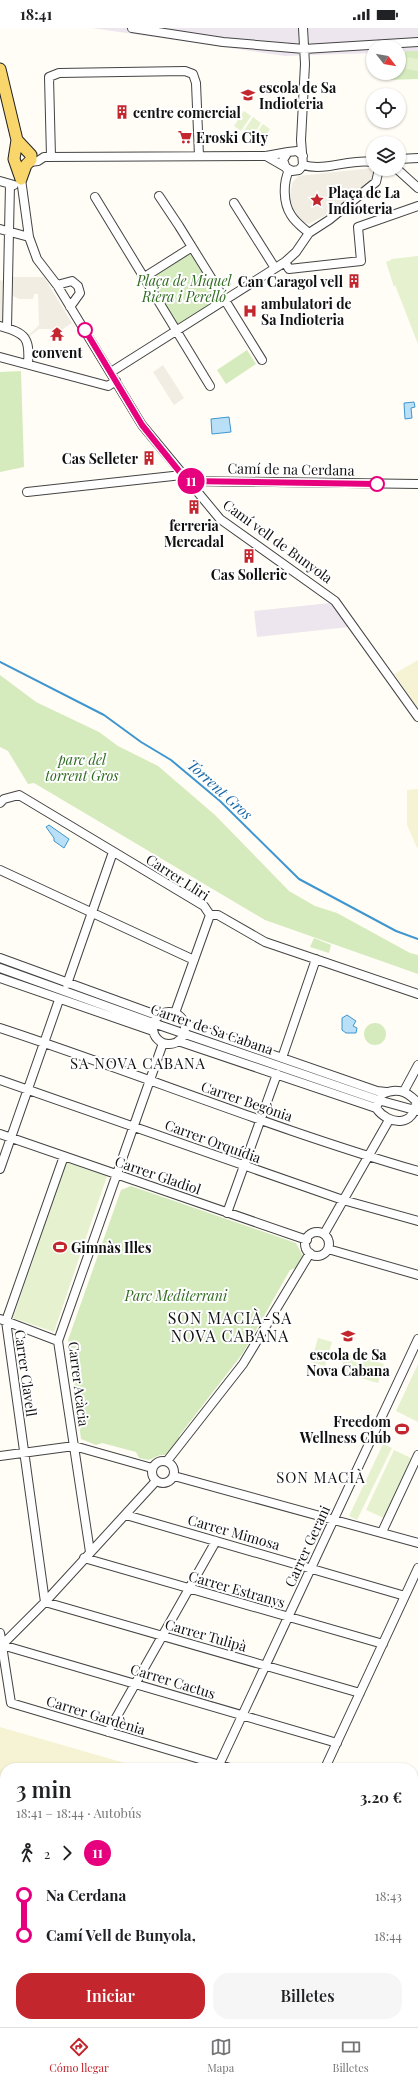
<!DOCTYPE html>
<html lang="es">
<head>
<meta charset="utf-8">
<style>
	:root { --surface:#fff; --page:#f6f6f6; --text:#202124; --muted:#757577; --line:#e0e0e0; --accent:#c4262e }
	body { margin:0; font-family:"Playfair Display",serif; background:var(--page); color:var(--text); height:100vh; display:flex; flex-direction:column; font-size:15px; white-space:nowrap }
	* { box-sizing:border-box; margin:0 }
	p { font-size:13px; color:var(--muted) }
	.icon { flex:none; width:22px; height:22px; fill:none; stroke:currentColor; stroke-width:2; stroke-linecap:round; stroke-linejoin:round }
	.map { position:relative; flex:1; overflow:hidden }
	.drawer { position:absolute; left:0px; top:1735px; width:418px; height:264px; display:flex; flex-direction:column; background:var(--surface); border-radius:16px 16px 0 0; box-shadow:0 1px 3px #0004 }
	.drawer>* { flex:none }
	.badge { padding:0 8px; border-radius:13px; font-size:14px; line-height:26px }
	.needle { width:26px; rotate:121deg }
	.buttons { position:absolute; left:366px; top:12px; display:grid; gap:8px }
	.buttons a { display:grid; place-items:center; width:40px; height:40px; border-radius:50%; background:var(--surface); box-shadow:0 1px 3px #0004; font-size:20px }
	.map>.badge { position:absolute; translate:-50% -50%; box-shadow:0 0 0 2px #fff }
	.legs { display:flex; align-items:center; gap:6px; height:44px; padding:0 16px; font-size:13px }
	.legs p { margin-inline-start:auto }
	.head { display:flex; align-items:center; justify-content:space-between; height:68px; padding:0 16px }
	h1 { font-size:22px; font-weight:600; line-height:30px }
	.action { display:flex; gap:8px; margin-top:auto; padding:8px 16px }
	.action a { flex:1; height:46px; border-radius:16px; background:var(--accent); color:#fff; font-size:16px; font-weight:600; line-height:46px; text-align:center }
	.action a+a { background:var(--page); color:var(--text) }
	ul { padding:0 16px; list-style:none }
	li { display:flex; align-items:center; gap:14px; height:40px; font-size:15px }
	li i { display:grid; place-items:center; width:6px; height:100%; margin:0 5px; background:currentColor }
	li i::after { content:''; width:10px; height:10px; margin:-5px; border:3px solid; border-radius:50%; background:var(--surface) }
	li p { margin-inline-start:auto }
	li:first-child i { background:linear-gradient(#0000 50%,currentColor 0) }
	li:last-child i { background:linear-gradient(currentColor 50%,#0000 0) }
	.status { display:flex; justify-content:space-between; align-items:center; height:28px; padding:0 20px; background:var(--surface); direction:ltr }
	.status svg { height:11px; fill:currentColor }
	.tab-bar { display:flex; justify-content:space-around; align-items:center; height:56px; border-top:1px solid var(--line); background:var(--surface); font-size:11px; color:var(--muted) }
	.tab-bar a { display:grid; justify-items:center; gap:2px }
	.tab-bar .selected { color:var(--accent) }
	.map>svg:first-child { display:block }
	.industrial { fill:#eee6ef }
	.farmland { fill:#f6f3d4 }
	.green { fill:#d5ebbd }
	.pitch { fill:#e6f2cf }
	.plaza { fill:#f1ede2 }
	.water { fill:#b9e0f7; stroke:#3f96cf }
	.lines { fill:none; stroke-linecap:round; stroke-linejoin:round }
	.stream { stroke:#3f96cf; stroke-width:2 }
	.minor-casing { stroke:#444; stroke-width:10 }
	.major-casing { stroke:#222; stroke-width:13 }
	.highway-casing { stroke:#222; stroke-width:14 }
	.minor { stroke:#fff; stroke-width:8 }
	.major { stroke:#f9d66b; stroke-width:11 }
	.highway { stroke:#f5a25d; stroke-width:12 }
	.line-1-casing { stroke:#fff; stroke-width:9 }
	.line-1 { stroke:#e6007e; stroke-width:6 }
	.stop-1-dot { fill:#fff; stroke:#e6007e; stroke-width:2 }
	.labels { text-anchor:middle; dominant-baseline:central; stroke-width:4; stroke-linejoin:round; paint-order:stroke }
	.poi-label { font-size:14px; font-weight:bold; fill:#111; stroke:#fff; text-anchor:start }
	.park-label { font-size:14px; font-style:italic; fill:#2f6b1f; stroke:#fff }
	.street-label { font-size:14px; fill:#111; stroke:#fff }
	.water-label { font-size:15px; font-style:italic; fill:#1768a6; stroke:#fff }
	.neighbourhood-label { font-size:15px; letter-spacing:1px; fill:#111; stroke:#fff }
	.quarter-label { font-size:16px; letter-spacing:1px; fill:#111; stroke:#fff }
</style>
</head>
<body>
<div class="status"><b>18:41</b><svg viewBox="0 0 49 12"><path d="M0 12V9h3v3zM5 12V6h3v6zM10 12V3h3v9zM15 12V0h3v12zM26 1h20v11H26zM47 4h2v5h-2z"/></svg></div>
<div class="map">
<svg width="418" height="1999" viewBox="0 0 418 1999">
	<rect width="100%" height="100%" fill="#fffdf5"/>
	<path class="industrial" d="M92,0H418V23L399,24V19H373V25L285,28Z
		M330,575L349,599L257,609L254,583Z"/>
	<path class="farmland" d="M418,632V680H417L394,646Z
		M418,761V819L417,820L407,797V762Z
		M0,1699L142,1740H5V1959L0,1953Z
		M251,1994H373V1999H249Z"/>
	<path class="green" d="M406,23H418V51L385,52L390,45H399V33Z
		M192,219L225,271L176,302L143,250Z
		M247,322L256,336L226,356L217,342Z
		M21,343L24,439L0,444V344Z
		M0,647L36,674L99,704L118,718L158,738L215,787L289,863L315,878L337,885L410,925L418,927V946L265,892L34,755L28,756L8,723L0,719Z
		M314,910L331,917L329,925L310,919Z
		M364 1006a11 11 0 1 1 22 0a11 11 0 1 1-22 0Z
		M131,1158L296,1215L303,1228L296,1240L290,1242L243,1325L179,1408V1415L167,1427H160L149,1432L139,1430L136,1424L102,1415L96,1417L81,1411L68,1312L121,1162Z
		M0,1980L5,1986V1994H13L19,1999H0Z"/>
	<path class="pitch" d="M407,29L418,31V43L406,41Z
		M244,83L251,88L241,103L234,98Z
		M253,89L261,95L251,110L243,104Z
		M263,96L270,101L260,116L252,111Z
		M418,228V316L395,257L394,259L386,234L391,232V231Z
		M66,1134L107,1148L54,1304L13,1290Z
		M318,1310L332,1314L325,1338L311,1334Z
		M346,1325L384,1336L378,1355L340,1344Z
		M418,1336V1394L396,1383Z
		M383,1416L392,1420L357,1492L349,1488Z
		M394,1422L411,1430L384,1490L366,1482Z"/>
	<path class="plaza" d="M372,140L375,144L374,149L370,153L326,187L309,196L302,194L291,177L290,167L292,155L298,148Z
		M13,249H44L72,295L63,301H39L26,311L24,308L31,305L39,297L38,266H34L33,271H19L9,266L7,300L0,298V252L9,254V250Z
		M163,337L184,370L174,377L153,344Z"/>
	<path class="water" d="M414,374L415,379L411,380L412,390L405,391L404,375Z
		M229,389L231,404L212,406L211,391Z
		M49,797L69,811L64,820L54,813V810L46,799Z
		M347,987L356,993L353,998L357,1000L356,1005H346L342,1002V990Z"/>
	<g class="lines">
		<path class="stream" d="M0,634L104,687L141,714L171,732L220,773L299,851L396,903L418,911
			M0,1861H5
			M0,1893L5,1892"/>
		<defs>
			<path id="minor" d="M132,0L223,14L304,21L418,14
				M266,128L292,143L299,142L303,137L301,112L305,36L303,0
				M51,129L49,49L59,45L185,43L193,46L196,55L199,128
				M399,131L418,130
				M30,134L38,133L44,129L266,128L288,124
				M303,137C326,144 350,130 373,134
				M286,140L283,132L288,124L297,123L303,128
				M397,141L418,160
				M289,142C283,155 283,175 291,187C295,194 303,200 309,205L329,192L376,154L379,141
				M21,151L29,209L37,231L57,257L142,397L220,491L335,573L418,689
				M0,153L14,157
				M159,168L179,198L262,332
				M95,169L210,358
				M234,175L275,240
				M0,201L29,209
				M285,234L289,241L361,233L358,199L418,178
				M143,250L192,219
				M57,257L72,253L78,258L80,265L70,279
				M0,298C26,305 30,310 28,336
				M7,300L10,156
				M0,329L108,358L116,353
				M111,344L285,234L296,224L309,205
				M187,453L418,456
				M27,464L182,447
				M0,775L4,771L19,767L204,878L210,887H218L265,914L418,966
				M0,842L194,932
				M0,930L159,988
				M0,940L153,995L378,1072L418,1083
				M0,950L153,1003
				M67,956L113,824
				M153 1000a16 16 0 1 1 32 0a16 16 0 1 1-32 0Z
				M175,985L210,887
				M184,996L377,1063L386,1064
				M0,1000C140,1046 276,1102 418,1143
				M178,1013L376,1080C389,1098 415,1099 416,1073C405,1062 396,1060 382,1066L376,1080
				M282,1030L316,931
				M0,1052L343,1172L418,1193
				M404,1063L418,1037
				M0,1106L307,1212
				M64,1128L6,1293L45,1574L360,1665
				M0,1141L59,972
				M227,1185L277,1046
				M305 1216a12 12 0 1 1 24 0a12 12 0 1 1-24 0Z
				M324,1206L389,1092
				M328,1221L418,1247
				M0,1291L58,1313
				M0,1428L74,1418L152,1440
				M152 1444a11 11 0 1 1 22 0a11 11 0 1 1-22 0Z
				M167,1433L243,1336L310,1225
				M174,1448L418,1515
				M126,1487L405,1568
				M382,1504L418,1427
				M90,1524L58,1313L163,1015
				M84,1530L383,1616
				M0,1605L11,1675L230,1740
				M2,1617L337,1715
				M2,1617L45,1574L156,1453
				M108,1704L216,1513
				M219,1737L418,1311
				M325,1740L418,1540
				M0,1876L5,1875"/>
			<path id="major" d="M0,41L17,112L14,131L21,151
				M17,112L31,127V132L26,137L21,151"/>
			<path id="highway" d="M0,1962L5,1968
				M0,1974L5,1980
				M19,1994L24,1999
				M31,1994L37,1999"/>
		</defs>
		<use href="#minor" class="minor-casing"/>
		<use href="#major" class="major-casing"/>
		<use href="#highway" class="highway-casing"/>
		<use href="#minor" class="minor"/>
		<use href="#major" class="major"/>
		<use href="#highway" class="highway"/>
	</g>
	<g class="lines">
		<defs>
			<path id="line-1" d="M85,302L142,397L187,453L377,456"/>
		</defs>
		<use href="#line-1" class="line-1-casing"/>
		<use href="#line-1" class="line-1"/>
	</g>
	<defs>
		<symbol id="school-bare" viewBox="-9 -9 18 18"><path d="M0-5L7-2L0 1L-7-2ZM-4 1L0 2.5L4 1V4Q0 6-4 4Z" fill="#c4262e" stroke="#fff" stroke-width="2.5" paint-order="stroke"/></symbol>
		<symbol id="building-bare" viewBox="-9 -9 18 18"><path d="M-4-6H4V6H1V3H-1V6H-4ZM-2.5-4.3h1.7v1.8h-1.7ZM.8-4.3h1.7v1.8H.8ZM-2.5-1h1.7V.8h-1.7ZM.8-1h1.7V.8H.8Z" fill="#c4262e" stroke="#fff" stroke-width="2.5" paint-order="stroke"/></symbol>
		<symbol id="supermarket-bare" viewBox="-9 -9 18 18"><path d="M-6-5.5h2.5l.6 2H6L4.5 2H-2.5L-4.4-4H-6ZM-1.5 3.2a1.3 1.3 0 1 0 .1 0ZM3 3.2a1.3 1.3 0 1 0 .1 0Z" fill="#c4262e" stroke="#fff" stroke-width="2.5" paint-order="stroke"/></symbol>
		<symbol id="sight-bare" viewBox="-9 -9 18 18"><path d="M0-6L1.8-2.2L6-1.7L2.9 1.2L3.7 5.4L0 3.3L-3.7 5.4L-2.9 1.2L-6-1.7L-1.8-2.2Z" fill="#c4262e" stroke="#fff" stroke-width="2.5" paint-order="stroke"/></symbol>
		<symbol id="hospital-bare" viewBox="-9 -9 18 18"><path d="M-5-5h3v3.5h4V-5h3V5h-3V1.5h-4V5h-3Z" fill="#c4262e" stroke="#fff" stroke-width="2.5" paint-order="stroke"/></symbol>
		<symbol id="temple-bare" viewBox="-9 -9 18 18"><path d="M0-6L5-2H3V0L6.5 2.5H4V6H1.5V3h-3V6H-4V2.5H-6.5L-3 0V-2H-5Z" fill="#c4262e" stroke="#fff" stroke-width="2.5" paint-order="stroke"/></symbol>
		<symbol id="stadium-bare" viewBox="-9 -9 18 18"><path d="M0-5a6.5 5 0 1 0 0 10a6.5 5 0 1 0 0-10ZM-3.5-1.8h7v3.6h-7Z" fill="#c4262e" stroke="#fff" stroke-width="2.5" paint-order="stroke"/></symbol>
	</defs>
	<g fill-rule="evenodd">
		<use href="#school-bare" x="238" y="57" width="20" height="20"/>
		<use href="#building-bare" x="112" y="74" width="20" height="20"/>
		<use href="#supermarket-bare" x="175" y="99" width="20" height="20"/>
		<use href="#sight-bare" x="307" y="162" width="20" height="20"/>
		<use href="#building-bare" x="344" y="243" width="20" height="20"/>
		<use href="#hospital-bare" x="240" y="273" width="20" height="20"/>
		<use href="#temple-bare" x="47" y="296" width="20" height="20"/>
		<use href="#building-bare" x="139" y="420" width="20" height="20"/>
		<use href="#building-bare" x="184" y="469" width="20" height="20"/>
		<use href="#building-bare" x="239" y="518" width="20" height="20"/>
		<use href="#stadium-bare" x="50" y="1209" width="20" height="20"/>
		<use href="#school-bare" x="338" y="1298" width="20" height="20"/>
		<use href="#stadium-bare" x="392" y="1391" width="20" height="20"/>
	</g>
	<g class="stop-1-dot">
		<circle cx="85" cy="302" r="7"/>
		<circle cx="377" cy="456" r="7"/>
	</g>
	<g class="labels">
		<g class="poi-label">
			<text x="259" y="59">escola de Sa<tspan x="259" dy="16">Indioteria</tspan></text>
			<text x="133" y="84">centre comercial</text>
			<text x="196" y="109">Eroski City</text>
			<text x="328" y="164">Plaça de La<tspan x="328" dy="16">Indioteria</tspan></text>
			<text x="343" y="253" text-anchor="end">Can Caragol vell</text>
			<text x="261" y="275">ambulatori de<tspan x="261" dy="16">Sa Indioteria</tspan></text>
			<text x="57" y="324" text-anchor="middle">convent</text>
			<text x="138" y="430" text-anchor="end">Cas Selleter</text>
			<text x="194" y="497" text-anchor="middle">ferreria<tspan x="194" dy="16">Mercadal</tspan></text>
			<text x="249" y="546" text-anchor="middle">Cas Solleric</text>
			<text x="71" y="1219">Gimnàs Illes</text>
			<text x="348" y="1326" text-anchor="middle">escola de Sa<tspan x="348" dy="16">Nova Cabana</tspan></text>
			<text x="391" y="1393" text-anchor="end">Freedom<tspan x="391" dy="16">Wellness Club</tspan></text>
		</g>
		<g class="park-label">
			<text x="184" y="252">Plaça de Miquel<tspan x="184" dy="16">Riera i Perelló</tspan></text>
			<text x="82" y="731">parc del<tspan x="82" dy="16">torrent Gros</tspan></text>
			<text x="176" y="1267">Parc Mediterrani</text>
		</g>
		<g class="street-label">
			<text transform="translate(291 441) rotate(1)">Camí de na Cerdana</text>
			<text transform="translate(278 513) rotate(36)">Camí vell de Bunyola</text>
			<text transform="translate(178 849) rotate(33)">Carrer Lliri</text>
			<text transform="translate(212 1001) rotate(19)">Carrer de Sa Cabana</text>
			<text transform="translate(247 1073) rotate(19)">Carrer Begònia</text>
			<text transform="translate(213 1113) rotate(20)">Carrer Orquídia</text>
			<text transform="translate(158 1147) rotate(19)">Carrer Gladiol</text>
			<text transform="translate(26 1345) rotate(82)">Carrer Clavell</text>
			<text transform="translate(79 1356) rotate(83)">Carrer Acàcia</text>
			<text transform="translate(234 1504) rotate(16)">Carrer Mimosa</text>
			<text transform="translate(307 1518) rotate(-65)">Carrer Gerani</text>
			<text transform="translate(237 1561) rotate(16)">Carrer Estranys</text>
			<text transform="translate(206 1607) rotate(16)">Carrer Tulipà</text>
			<text transform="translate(173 1653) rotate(17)">Carrer Cactus</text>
			<text transform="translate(96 1687) rotate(17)">Carrer Gardènia</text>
		</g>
		<g class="water-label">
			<text transform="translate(220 761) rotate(42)">Torrent Gros</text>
		</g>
		<g class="neighbourhood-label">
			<text x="138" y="1035">SA NOVA CABANA</text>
			<text x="321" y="1449">SON MACIÀ</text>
		</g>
		<g class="quarter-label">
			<text x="230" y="1289">SON MACIÀ-SA<tspan x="230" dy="18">NOVA CABANA</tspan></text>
		</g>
	</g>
</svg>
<div class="buttons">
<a><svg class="needle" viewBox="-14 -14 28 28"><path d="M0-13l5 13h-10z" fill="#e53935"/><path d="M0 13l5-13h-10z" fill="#757577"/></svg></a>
<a><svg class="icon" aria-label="locate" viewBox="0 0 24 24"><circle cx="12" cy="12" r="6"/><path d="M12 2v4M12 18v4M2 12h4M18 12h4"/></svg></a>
<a><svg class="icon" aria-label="layers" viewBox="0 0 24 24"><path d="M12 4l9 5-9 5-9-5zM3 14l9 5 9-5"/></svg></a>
</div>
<b class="badge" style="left:191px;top:453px;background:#e6007e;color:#fff">11</b>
<section class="drawer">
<div class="head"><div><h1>3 min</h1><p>18:41 – 18:44 · Autobús</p></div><b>3.20 €</b></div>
<div class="legs"><svg class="icon" aria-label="walk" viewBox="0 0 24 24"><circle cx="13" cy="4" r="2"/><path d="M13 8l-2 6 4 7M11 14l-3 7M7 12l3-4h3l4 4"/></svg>2<svg class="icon" aria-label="forward" viewBox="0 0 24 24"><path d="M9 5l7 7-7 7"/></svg><b class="badge" style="background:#e6007e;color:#fff">11</b></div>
<ul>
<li><i style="color:#e6007e"></i><b>Na Cerdana</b><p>18:43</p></li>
<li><i style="color:#e6007e"></i><b>Camí Vell de Bunyola,</b><p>18:44</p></li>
</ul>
<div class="action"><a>Iniciar</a><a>Billetes</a></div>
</section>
</div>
<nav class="tab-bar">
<a class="selected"><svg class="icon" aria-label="directions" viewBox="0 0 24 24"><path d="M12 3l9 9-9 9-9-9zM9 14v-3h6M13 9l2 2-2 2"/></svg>Cómo llegar</a>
<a><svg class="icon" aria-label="map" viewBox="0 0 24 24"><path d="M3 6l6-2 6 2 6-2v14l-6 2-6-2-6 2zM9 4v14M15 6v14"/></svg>Mapa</a>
<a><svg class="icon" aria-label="tickets" viewBox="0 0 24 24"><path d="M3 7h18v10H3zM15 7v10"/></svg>Billetes</a>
</nav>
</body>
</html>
